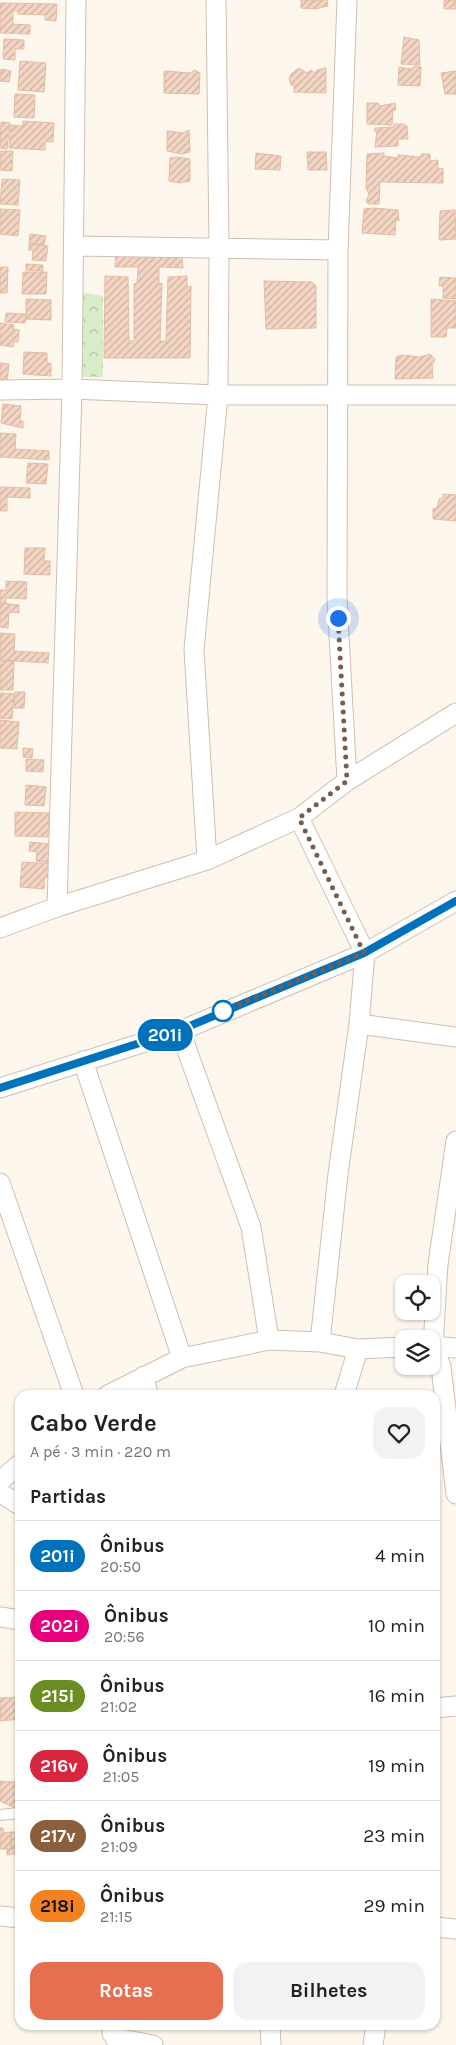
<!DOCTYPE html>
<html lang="pt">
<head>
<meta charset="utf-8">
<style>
	:root { --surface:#fff; --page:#f2f2f2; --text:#222; --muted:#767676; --line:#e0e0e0; --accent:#e76f51 }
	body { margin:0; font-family:Karla,sans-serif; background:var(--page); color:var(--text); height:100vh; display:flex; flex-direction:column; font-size:19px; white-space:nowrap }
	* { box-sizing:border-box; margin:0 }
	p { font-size:16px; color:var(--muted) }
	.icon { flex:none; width:28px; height:28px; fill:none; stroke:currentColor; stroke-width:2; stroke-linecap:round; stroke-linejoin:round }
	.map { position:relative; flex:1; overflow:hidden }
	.sheet { position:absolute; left:15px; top:1390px; width:425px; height:640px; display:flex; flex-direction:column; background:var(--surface); border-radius:15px; box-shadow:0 1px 4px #0004 }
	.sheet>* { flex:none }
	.badge { padding:0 10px; border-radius:16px; font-size:18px; line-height:32px }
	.fabs { position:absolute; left:395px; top:1275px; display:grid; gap:10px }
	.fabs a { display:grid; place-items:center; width:45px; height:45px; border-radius:10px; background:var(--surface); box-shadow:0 1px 4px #0004; font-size:25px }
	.you { position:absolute; width:25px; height:25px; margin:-12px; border:4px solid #fff; border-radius:50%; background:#1a73e8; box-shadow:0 0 0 8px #1a73e833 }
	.map>.badge { position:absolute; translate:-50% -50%; box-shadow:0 0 0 2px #fff }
	h2 { padding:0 15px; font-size:19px; line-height:45px }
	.round { display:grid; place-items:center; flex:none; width:52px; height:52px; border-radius:15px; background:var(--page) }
	.headline { display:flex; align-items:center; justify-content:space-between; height:85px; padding:0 15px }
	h1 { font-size:24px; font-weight:700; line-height:38px }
	.button { display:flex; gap:10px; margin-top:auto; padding:10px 15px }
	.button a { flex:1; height:58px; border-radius:15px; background:var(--accent); color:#fff; font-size:20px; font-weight:700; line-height:58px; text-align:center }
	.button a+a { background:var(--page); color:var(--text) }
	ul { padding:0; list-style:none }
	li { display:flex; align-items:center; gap:15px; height:70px; padding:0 15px; border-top:1px solid var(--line) }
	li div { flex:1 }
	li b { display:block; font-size:19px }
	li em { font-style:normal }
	li .badge { min-width:55px; font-weight:700; text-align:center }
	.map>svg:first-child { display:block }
	.park { fill:url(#park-crowns) }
	.building { fill:url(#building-hatch); stroke:#e6bba3 }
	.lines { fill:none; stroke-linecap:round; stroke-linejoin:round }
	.lane-casing { stroke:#d1beb0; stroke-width:12 }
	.street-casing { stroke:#d1beb0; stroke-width:21 }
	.lane { stroke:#fff; stroke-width:10 }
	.street { stroke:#fff; stroke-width:19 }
	.line-casing { stroke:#fff; stroke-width:11 }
	.line { stroke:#0072bc; stroke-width:8 }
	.walk { stroke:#7a5c4d; stroke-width:5; stroke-dasharray:0 9 }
	.stop-dot { fill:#fff; stroke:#0072bc; stroke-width:2.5 }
</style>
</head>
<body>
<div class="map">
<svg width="456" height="2045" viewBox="0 0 456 2045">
	<defs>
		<pattern id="park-crowns" width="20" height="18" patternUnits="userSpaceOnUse" patternTransform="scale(1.25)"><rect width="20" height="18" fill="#d8ecc9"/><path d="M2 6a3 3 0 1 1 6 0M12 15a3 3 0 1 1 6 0" fill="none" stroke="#b4c2a5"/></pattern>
		<pattern id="building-hatch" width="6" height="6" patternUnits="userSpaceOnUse" patternTransform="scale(1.25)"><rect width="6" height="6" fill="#f3d5c3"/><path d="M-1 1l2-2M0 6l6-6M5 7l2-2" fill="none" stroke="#cab0a1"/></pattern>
	</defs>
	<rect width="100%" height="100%" fill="#fdf6ec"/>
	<path class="park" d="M80,292L103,296V377H79Z"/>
	<path class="building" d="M301,0H327L328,6L315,9L301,8Z
		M444,0H456V9H444Z
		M0,3L57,4L56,21L45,20V15L18,14V11H13V24L30,25V34L0,33Z
		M404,37L419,40L420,65L401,64Z
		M4,39L24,40V49H15V60L3,59Z
		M20,61L46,63L44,92L18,90Z
		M415,66L421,67L420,86L398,85L399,67L411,69Z
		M299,68L307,73L311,70L315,73L317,70L326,68V93L294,92V85H291L289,79L291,74Z
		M1,69L11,71L9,82L0,81Z
		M195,70L200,73L199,94L164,93V72L165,71L190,73Z
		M456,71V94H445L441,73Z
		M15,94L35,95L34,118L14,117Z
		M367,103H378L380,106L395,103L396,110H393L392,125L367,124Z
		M23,121L54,123L53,142L45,141V150L9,148L11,125L23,126Z
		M1,122L10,123L7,149L0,148Z
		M394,124H404L407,126L408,139H398V146L375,147L377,131H374L375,128L393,127Z
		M189,130L190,152L182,154L167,151V131L183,133Z
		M0,151H13L12,171L0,170Z
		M307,152H326L327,170H308Z
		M256,153L281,156L280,170L255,169Z
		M384,153V156L398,158V155L420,157L422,154H430V161L438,160V169L443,168V183L380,182L379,204H368L366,201L369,194L366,189L367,154Z
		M177,157L190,159V181L180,183L169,181L170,158Z
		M2,179L20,180L18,205L0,204Z
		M373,208L398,210L399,221L396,220L395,235L362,233L364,209Z
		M0,209L20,210L18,236L0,234Z
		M455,210L456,239L439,240L440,211Z
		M30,234L46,236L44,245L29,243Z
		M29,244L48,246L46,261L32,260L33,250H29Z
		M116,255L182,256L183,268L159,267V284L162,283L160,341H166L168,277L187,276V287L191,286L190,358H104L105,276L128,277L129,341H134V284L137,283L138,267H115Z
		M26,264L43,265V271L26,270Z
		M0,267H8L7,293H0Z
		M23,272H47L46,294H22Z
		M440,277L456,278V299L443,298V286H439Z
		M264,281L312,282L316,286V328L266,329Z
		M26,299L51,300V320L26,319Z
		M431,299L456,301V328H447L446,337H431Z
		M6,313L26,314L25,323L5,322Z
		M0,323L14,325L13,329L19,330L18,342H14L13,347L0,345Z
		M24,352L47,353V363H51V376L23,374Z
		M430,354L435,359L434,362L432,363L433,378L395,379L396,357L402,355L420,357Z
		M0,363L9,364L7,383L0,382Z
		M3,404L21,406L20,421H23V428L1,423Z
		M0,433L16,434L15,449L49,451V460L0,457Z
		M28,463L48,464L46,484L26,483Z
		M0,487L30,488V498L7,497V511H0Z
		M443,494L456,495V521L433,519V509L437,508L439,499L443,498Z
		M25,548H45L44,561H50V575L24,574Z
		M6,581L27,582L26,599L6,598V604L0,603V590H6Z
		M0,603L19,605V613L9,612L8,628L0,627Z
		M0,633L15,634L14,651L49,653L48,663L0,660Z
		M0,661H14L13,690H0Z
		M15,692H25L24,708H14Z
		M0,693L14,694L12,719L0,718Z
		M0,720L19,722L17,749L0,748Z
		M23,748L33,749L32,758L23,757Z
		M26,759L44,760L43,772L26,771Z
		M26,785L46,787L44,806L25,805Z
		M15,812L49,813L48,837L15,836Z
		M30,842L51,844L53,863L36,861L37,852L29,851Z
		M22,862L55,864L54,878L45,877L44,889L20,887Z
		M20,1697V1719L0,1721V1698Z
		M0,1781L16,1782L15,1808L0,1801Z
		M0,1828H3L4,1833L11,1832V1849H0Z
		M11,1832H20V1848L11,1849Z
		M20,1848V1853L7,1855V1849Z"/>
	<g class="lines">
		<defs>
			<path id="lane" d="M0,1815L18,1813"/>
			<path id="street" d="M74,246L338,250
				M0,390L72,389L218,395H456
				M347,781L337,599L338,250L347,0
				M299,818L365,953L359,1024L338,1174L320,1342
				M207,860L194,650L218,395L219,248L216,0
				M57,907L72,389L76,0
				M0,928L57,907L207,860L299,818L347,781L456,713
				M359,1024L456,1037
				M180,1031L251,1227L269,1340
				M83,1061L182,1358
				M0,1088L180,1031L365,953L456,901
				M456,1141L438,1264L433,1346L441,1367L456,1494
				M0,1183L74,1395
				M431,1346L456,1348
				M144,1376L148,1395
				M108,1395L182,1358L269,1340L320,1342L358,1349L404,1347
				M344,1395L358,1349
				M0,1481L20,1464
				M0,1493L20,1505
				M0,1617L20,1620
				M435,1708L456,1706
				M0,1916L20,1918
				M435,1927L456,1929
				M112,2025V2033L115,2038L153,2045
				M270,2025L271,2045
				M373,2045L376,2025"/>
		</defs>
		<use href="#lane" class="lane-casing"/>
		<use href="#street" class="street-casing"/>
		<use href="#lane" class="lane"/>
		<use href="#street" class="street"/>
	</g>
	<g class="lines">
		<defs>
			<path id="line" d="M0,1088L180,1030L364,953L456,901"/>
		</defs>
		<use href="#line" class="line-casing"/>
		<use href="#line" class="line"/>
		<path class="walk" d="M223,1011L364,953L299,818L347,781L338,618"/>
	</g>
	<circle class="stop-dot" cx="223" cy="1011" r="10"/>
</svg>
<div class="fabs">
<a><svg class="icon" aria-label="locate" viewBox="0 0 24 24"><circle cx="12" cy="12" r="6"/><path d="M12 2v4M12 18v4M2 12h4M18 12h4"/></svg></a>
<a><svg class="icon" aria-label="layers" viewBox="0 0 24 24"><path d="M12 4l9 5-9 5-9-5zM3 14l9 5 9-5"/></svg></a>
</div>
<div class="you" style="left:338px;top:618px"></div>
<b class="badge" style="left:165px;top:1035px;background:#0072bc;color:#fff">201i</b>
<section class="sheet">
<div class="headline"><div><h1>Cabo Verde</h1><p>A pé · 3 min · 220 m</p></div><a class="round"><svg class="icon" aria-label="heart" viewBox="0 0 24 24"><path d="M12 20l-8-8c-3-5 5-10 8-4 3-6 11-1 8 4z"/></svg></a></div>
<h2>Partidas</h2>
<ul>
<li><span class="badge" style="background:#0072bc;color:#fff">201i</span><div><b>Ônibus</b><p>20:50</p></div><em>4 min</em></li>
<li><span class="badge" style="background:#e6007e;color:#fff">202i</span><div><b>Ônibus</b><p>20:56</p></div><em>10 min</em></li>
<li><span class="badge" style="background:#6b8e23;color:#fff">215i</span><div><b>Ônibus</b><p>21:02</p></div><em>16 min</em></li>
<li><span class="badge" style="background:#d7263d;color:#fff">216v</span><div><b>Ônibus</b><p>21:05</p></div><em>19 min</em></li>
<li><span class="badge" style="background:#8b5e3c;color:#fff">217v</span><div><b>Ônibus</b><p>21:09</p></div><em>23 min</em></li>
<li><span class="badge" style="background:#f58220;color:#111">218i</span><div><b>Ônibus</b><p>21:15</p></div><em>29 min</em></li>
</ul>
<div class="button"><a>Rotas</a><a>Bilhetes</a></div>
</section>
</div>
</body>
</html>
